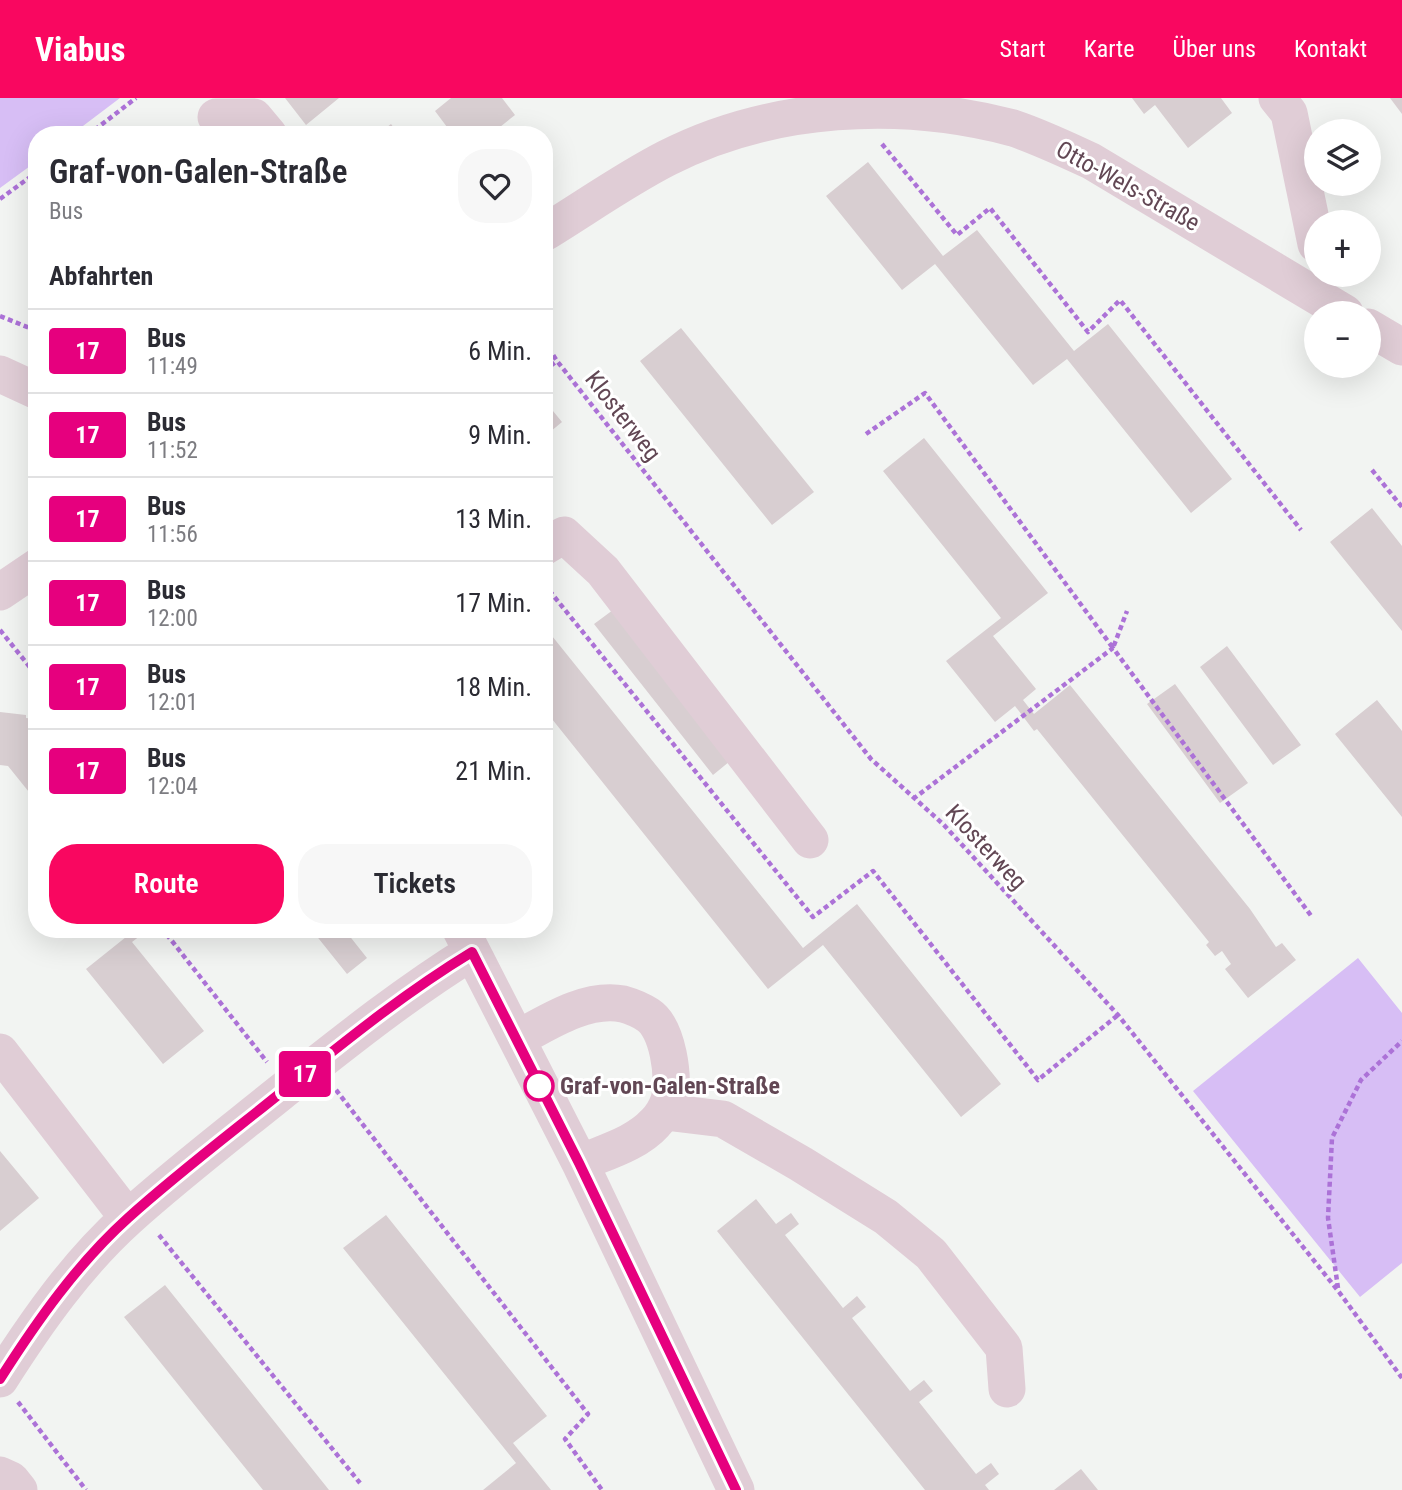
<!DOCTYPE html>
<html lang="de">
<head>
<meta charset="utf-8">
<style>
	:root { --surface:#fff; --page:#f7f7f7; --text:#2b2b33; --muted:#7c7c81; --line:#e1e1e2; --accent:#f90760 }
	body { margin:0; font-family:"Roboto Condensed",sans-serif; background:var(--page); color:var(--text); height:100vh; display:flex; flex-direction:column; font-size:26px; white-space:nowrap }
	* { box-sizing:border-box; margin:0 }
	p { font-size:23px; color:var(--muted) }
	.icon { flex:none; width:38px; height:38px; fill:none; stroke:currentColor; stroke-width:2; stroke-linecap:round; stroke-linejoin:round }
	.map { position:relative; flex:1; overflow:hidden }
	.side { position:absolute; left:28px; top:28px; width:525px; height:812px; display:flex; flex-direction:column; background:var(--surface); border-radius:28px; box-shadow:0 7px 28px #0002 }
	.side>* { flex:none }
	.badge { padding:0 14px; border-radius:5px; font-size:24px; line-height:46px }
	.fabs { position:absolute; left:1304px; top:21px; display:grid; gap:14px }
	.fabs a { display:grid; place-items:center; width:77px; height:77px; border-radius:50%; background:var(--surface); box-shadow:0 7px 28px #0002; font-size:35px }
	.map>.badge { position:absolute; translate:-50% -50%; box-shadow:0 0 0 4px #fff }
	h2 { padding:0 21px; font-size:26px; line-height:63px }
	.round { display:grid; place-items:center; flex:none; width:74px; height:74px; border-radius:28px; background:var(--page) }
	.summary { display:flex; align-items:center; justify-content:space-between; height:119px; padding:0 21px }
	h1 { font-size:33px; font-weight:600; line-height:52px }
	.action { display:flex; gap:14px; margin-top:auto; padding:14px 21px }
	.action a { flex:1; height:80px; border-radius:28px; background:var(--accent); color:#fff; font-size:28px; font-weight:600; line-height:80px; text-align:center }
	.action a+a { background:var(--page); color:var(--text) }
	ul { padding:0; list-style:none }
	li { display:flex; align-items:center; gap:21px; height:84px; padding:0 21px; border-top:2px solid var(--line) }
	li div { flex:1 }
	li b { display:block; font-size:26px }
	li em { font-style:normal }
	li .badge { min-width:77px; font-weight:700; text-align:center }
	header { display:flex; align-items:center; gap:42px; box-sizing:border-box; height:98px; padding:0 35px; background:var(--accent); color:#fff }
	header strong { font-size:33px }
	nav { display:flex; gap:38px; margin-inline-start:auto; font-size:24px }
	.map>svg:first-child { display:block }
	.green { fill:#d7bef5 }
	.building { fill:#d8ced1 }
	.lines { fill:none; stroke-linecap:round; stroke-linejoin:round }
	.path { stroke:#ac72d7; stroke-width:4.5; stroke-dasharray:5 3.5; stroke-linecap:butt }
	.minor { stroke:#e0cdd6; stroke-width:37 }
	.line-casing { stroke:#fff; stroke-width:16 }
	.line { stroke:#e6007e; stroke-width:10 }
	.stop-dot { fill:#fff; stroke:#e6007e; stroke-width:3.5 }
	.labels { text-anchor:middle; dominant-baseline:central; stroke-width:6; stroke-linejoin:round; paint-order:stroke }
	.street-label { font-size:24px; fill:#624754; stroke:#fff }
	.stop-label { font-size:24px; font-weight:bold; fill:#624754; stroke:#fff; text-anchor:start }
</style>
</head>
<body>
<header>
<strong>Viabus</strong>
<nav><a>Start</a><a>Karte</a><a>Über uns</a><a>Kontakt</a></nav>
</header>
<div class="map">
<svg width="1402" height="1392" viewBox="0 0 1402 1392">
	<rect width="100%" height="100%" fill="#f2f4f2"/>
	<path class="green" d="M0,0H120L71,37H37V63L0,90Z
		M1358,860L1402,915V1165L1360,1199L1193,993Z"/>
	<path class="building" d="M285,0H339L306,27Z
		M451,0H502L515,17L490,37H453L435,13Z
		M1132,0H1221L1232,15L1188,50L1155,7L1144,16Z
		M1390,0H1402V16Z
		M391,26L399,37H377Z
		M868,64L943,158L977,132L1074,253L1108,226L1232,381L1191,415L1067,261L1033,287L935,166L902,192L826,98Z
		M681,230L814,394L772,427L640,263Z
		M544,302L562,324L544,339Z
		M924,340L1048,495L993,538L1036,591L1023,602L1034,616L1070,587L1250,811L1276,849L1282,845L1296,862L1248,900L1225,871L1231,866L1222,853L1215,858L1206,847L1209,844L1037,631L1034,633L1015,608L995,624L946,563L1001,520L883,373Z
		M1372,410L1402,448V533L1330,444Z
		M617,509L735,659L713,677L594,526Z
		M544,528L803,850L857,806L1001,986L961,1019L823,847L768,891L544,611Z
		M1227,548L1301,647L1273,667L1200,569Z
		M1175,586L1248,685L1220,705L1147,606Z
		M1377,602L1402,633V719L1335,636Z
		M0,614L26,617V620L37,621V704L8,668L0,667Z
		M136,831H149L132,844L204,933L163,966L86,871Z
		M311,831H344L367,860L347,876Z
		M0,1053L39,1100L0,1133Z
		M756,1101L776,1126L791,1115L799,1126L785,1137L843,1210L857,1198L866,1209L852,1220L910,1293L924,1282L933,1293L919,1304L976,1376L991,1365L999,1376L985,1387L989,1392H925L717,1133Z
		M386,1117L547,1318L513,1345L551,1392H483L516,1365L343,1150Z
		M165,1187L250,1293L329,1392H263L209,1325L124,1219Z
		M1081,1371L1098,1392H1054Z"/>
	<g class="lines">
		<path class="path" d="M88,37L136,0
			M882,46L957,137L990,110L1088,234L1120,202L1301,432
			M0,101L37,74
			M0,218L37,233
			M544,243L557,263L871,661L943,726L1118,917L1339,1194L1402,1280
			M544,273L557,263
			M866,336L925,295L1113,550L1127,513
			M1372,372L1402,409
			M544,486L813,819L873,773L1038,982L1118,917
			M0,532L37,578
			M913,701L1113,550L1312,819
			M176,831L168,838L267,964
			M336,992L588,1316L565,1341L602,1392
			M159,1137L360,1385
			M1338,1190L1328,1120L1332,1040L1361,982L1402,943
			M18,1304L86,1392"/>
		<path class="minor" d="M1277,0L1289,15L1316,146
			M216,19H254L269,37
			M544,135C585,110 624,82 667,60C771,7 900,0 1013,30C1040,39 1065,51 1091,63L1345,215
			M1368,229L1402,249
			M0,276L37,293
			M544,449L564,437L603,473L810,742
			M0,494L37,469
			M461,832L580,1065L736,1392
			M517,941C548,924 586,899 623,906C630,908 642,913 648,917C668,930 675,980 669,1002C666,1011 662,1018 655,1025C636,1046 605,1054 580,1065
			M0,954L128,1120
			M665,1014L723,1021L801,1066L886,1119L931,1156L1004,1250L1007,1291
			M0,1281C37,1223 77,1166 128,1120C177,1076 229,1036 280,995C342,946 404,896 472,854
			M0,1377L11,1382L19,1392"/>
	</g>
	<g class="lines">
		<defs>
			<path id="line" d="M0,1281C37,1223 77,1166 128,1120C179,1074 235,1032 288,989C348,941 406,894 472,854L579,1065L736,1392"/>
		</defs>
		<use href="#line" class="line-casing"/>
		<use href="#line" class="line"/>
	</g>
	<circle class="stop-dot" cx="539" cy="988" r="14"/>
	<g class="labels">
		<g class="street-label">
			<text transform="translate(1128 88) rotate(29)">Otto-Wels-Straße</text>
			<text transform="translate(623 318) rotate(52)">Klosterweg</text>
			<text transform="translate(986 749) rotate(47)">Klosterweg</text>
		</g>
		<g class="stop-label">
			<text x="560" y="988">Graf-von-Galen-Straße</text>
		</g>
	</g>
</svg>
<div class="fabs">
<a><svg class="icon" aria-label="layers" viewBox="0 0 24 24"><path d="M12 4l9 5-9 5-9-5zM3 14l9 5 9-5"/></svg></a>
<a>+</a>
<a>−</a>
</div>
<b class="badge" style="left:305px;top:976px;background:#e6007e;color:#fff">17</b>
<section class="side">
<div class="summary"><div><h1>Graf-von-Galen-Straße</h1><p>Bus</p></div><a class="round"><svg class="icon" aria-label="heart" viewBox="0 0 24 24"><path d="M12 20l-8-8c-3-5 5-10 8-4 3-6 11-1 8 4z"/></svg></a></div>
<h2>Abfahrten</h2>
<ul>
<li><span class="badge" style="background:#e6007e;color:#fff">17</span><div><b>Bus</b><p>11:49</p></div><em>6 Min.</em></li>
<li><span class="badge" style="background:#e6007e;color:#fff">17</span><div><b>Bus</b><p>11:52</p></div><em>9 Min.</em></li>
<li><span class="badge" style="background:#e6007e;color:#fff">17</span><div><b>Bus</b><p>11:56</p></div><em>13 Min.</em></li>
<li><span class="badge" style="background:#e6007e;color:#fff">17</span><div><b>Bus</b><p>12:00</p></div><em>17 Min.</em></li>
<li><span class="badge" style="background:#e6007e;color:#fff">17</span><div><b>Bus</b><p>12:01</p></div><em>18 Min.</em></li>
<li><span class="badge" style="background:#e6007e;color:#fff">17</span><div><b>Bus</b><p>12:04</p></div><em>21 Min.</em></li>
</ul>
<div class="action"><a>Route</a><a>Tickets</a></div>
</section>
</div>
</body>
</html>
